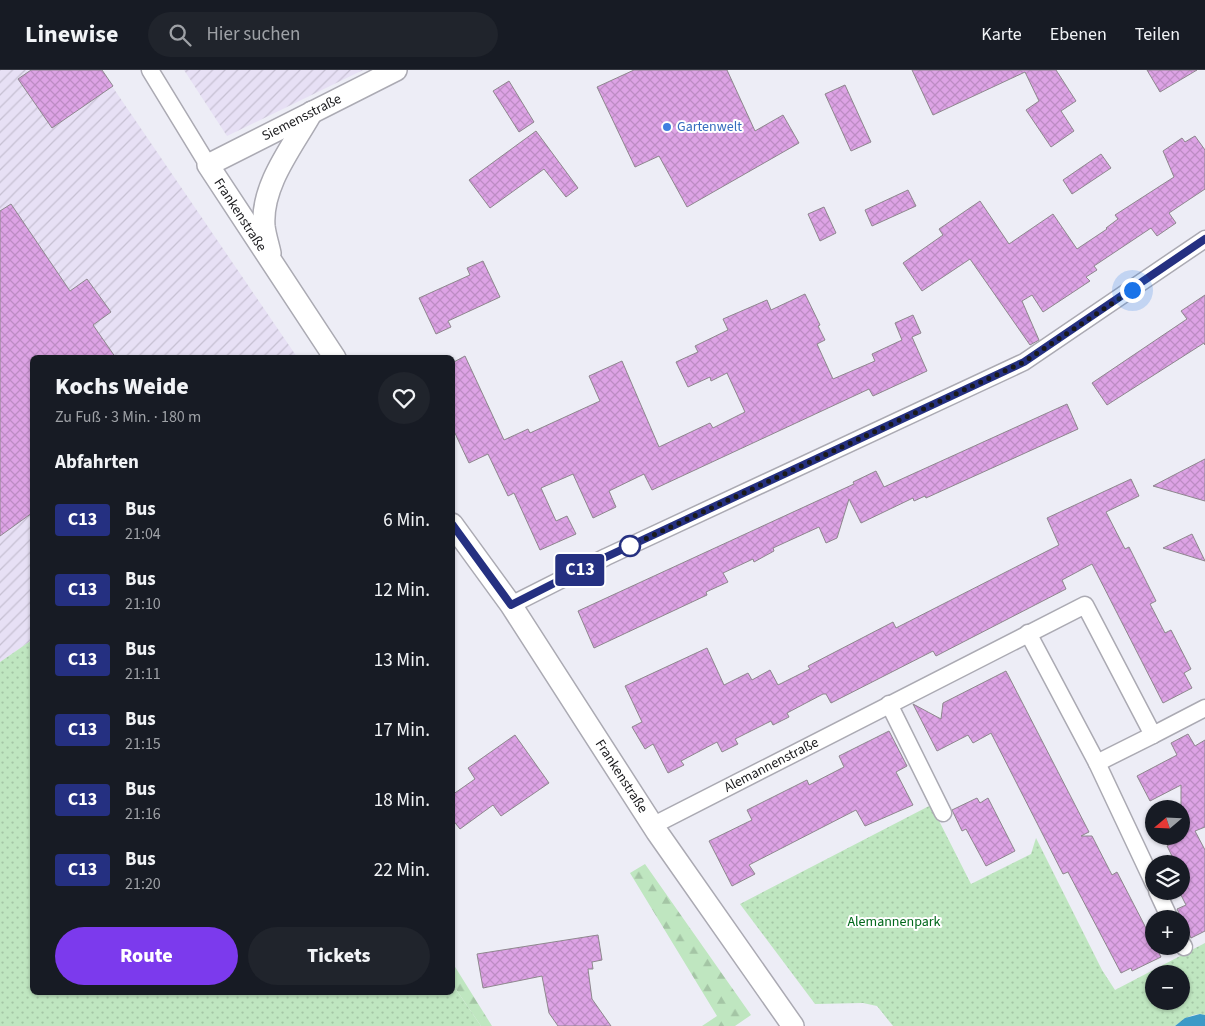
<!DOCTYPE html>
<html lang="de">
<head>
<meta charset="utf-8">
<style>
	:root { --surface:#171b24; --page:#20242c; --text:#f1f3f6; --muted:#9ea1a6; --line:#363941; --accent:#7c3aed }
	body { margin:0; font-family:"Source Sans 3",sans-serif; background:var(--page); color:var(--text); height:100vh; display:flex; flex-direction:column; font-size:19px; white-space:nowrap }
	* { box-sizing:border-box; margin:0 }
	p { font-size:16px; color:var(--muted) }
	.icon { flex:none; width:28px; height:28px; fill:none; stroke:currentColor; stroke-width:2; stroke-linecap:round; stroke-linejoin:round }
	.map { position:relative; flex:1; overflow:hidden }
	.sheet { position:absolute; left:30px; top:285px; width:425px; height:640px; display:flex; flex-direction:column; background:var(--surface); border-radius:8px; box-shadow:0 1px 4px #0004 }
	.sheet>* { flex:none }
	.badge { padding:0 10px; border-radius:4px; font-size:18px; line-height:32px }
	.needle { width:32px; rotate:251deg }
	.controls { position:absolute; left:1145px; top:730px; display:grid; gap:10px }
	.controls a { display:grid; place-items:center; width:45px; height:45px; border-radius:50%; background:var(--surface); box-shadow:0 1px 4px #0004; font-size:25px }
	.you { position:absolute; width:25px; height:25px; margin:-12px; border:4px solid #fff; border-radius:50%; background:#1a73e8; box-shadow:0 0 0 8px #1a73e833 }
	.map>.badge { position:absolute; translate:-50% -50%; box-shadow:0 0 0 2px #fff }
	h2 { padding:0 25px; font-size:19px; line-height:45px }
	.round { display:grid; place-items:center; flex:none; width:52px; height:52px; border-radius:26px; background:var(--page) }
	.head { display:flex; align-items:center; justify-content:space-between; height:85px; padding:0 25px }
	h1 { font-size:24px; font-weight:800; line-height:38px }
	.button { display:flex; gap:10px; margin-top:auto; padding:10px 25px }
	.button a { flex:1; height:58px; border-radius:30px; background:var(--accent); color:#fff; font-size:20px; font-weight:800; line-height:58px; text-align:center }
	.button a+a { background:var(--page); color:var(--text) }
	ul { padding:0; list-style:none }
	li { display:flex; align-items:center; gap:15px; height:70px; padding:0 25px }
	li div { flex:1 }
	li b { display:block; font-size:19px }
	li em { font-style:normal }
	li .badge { min-width:55px; font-weight:700; text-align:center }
	header { display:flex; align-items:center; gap:30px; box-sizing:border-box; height:70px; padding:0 25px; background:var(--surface); border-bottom:1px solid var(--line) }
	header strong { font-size:24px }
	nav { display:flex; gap:28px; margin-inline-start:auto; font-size:18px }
	.search { width:350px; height:45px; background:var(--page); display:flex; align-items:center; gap:12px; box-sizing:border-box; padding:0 18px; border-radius:28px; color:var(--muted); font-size:19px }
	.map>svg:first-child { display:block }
	.industrial { fill:url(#industrial-furrows) }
	.forest { fill:url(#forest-firs) }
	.park { fill:url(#park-dots); fill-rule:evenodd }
	.water { fill:url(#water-ripples) }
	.building { fill:url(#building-cross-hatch); stroke:#8e878e }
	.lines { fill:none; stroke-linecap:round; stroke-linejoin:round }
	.minor-casing { stroke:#abaab3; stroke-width:19 }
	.tertiary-casing { stroke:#abaab3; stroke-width:24 }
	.minor { stroke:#fff; stroke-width:16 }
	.tertiary { stroke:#fff; stroke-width:21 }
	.line-casing { stroke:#fff; stroke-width:11 }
	.line { stroke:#253081; stroke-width:8 }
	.walk { stroke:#1a1a1d; stroke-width:5; stroke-dasharray:0 9 }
	.shop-dot { fill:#3f7fe0; stroke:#fff; stroke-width:2 }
	.stop-dot { fill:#fff; stroke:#253081; stroke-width:2.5 }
	.labels { text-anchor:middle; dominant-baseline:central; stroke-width:4; stroke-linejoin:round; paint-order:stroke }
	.street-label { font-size:14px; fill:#1a1a1d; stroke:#fff }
	.shop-label { font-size:14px; fill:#366cbe; stroke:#fff; text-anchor:start }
	.park-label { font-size:14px; fill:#01681b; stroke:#fff }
</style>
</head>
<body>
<header>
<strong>Linewise</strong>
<div class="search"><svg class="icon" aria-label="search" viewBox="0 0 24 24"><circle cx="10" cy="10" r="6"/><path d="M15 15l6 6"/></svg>Hier suchen</div>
<nav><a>Karte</a><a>Ebenen</a><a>Teilen</a></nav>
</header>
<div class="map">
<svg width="1205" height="956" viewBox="0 0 1205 956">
	<defs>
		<pattern id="industrial-furrows" width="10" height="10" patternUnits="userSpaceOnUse" patternTransform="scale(1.25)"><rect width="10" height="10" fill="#e7e0f5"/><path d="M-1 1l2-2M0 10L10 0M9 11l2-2" fill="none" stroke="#c6c0d2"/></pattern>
		<pattern id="forest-firs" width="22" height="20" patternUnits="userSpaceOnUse" patternTransform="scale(1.25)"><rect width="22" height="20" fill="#bfe6c0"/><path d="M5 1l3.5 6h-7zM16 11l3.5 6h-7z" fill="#a4c5a5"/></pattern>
		<pattern id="park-dots" width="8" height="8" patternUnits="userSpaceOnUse" patternTransform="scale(1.25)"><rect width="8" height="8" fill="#bfe6c0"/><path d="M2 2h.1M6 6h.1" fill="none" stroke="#a4c5a5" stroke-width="1.8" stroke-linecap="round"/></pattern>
		<pattern id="water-ripples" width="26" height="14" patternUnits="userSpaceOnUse" patternTransform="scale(1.25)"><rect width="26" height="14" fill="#3c9ac7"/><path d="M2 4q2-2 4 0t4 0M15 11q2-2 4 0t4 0" fill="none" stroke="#327da1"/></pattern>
		<pattern id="building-cross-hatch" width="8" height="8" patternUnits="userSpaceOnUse" patternTransform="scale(1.25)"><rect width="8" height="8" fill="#dda3e5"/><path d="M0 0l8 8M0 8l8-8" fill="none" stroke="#bd8cc4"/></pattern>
	</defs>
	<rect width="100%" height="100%" fill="#ededf6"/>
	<path class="industrial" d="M0,0H101L297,287L32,288V570L0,592Z
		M184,0H363L227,66Z"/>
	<path class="forest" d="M645,794L751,945L735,956H702L717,946L630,803Z
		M452,892L492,956H481L453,915Z"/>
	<path class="park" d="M32,570V922H452L453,915L481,956H0V592Z
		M931,735L971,814L1031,784L1036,768L1102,900L1115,920L1205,873V945C1193,942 1184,949 1175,956H893L877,936L863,933L815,934L740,834ZM1154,904H1181V931H1154Z"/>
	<path class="water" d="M1200,944L1205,945V956H1175L1185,948Z"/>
	<path class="building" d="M31,0H102L113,16L52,58L18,9Z
		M634,0H727L755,61L783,45L799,73L687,137L659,86L635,97L597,17Z
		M912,0H1056L1076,31L1061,41L1074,61L1051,77L1026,40L1039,31L1025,2L933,45Z
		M1147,0H1197L1160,22Z
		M509,11L534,52L519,62L493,21Z
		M845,15L871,72L851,81L825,24Z
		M536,61L578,118L566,127L544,99L490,138L469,110Z
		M1195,66L1205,80V119L1169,143L1176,153L1157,166L1151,158L1094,196L1097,200L1086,207L1090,211L1043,242L1032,225L1022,231L1039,270L1030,275L970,189L922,221L903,193L943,165L939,159L980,131L1009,174L1053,144L1077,179L1107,159L1106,158L1118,149L1115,145L1174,107L1163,81L1182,68L1185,72Z
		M1101,84L1111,98L1072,124L1063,110Z
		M908,120L916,136L872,156L865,140Z
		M11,134L70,221L87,209L111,242L93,255L116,288H32V443L0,466V141Z
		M824,137L836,163L820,171L808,144Z
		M483,191L500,227L448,251L451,257L436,264L419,228L470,205L467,198Z
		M805,224L820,255L818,256L825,270L817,274L833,309L875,291L872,284L902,270L895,253L913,245L921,263L912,267L927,301L873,326L869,319L652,420L644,404L609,421L616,437L593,448L573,404L541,418L556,451L567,446L576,464L540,480L514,423L508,426L488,384L469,393L452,357V293L465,286L504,370L528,359L530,363L600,331L589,306L622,291L659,377L710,353L713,358L745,342L727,303L711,311L710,307L688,317L676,292L698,282L695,276L728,260L723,249L767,230L771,240Z
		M1205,225V275L1204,273L1107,335L1092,313L1187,249L1181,241Z
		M1067,334L1078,359L926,428L925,426L914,431L913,428L861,453L849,429L837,468L826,473L819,457L773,478L774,481L754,492L753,489L723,503L728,512L706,522L707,525L594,578L578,541L854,414L853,412L876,401L884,417Z
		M1205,389V431L1153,416L1174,405Z
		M1131,409L1139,426L1106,442L1125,479L1129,477L1156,531L1150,534L1165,563L1171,560L1191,599L1184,603L1192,618L1163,633L1092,494L1062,510L1066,519L936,586L933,581L831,633L826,624H823L787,643L789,647L773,655L771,651L735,669L738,674L722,682L717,672L681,691L684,695L668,703L653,674L645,679L632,657L642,652L625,616L707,578L724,615L748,603L752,610L770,600L778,615L810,599L808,596L893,552L896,558L1059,475L1047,448Z
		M1192,464L1205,491L1163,478Z
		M1006,601L1089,762L1081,766H1092L1112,805L1117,802L1161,887L1132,901L1131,898L1121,903L1068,802L1063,804L991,663L973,673L968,665L937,681L913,634L941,649L943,633Z
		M889,661L907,696L896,702L913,735L865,756L856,740L749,795L755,804L732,816L709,771L752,750L747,740L807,710L809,715L844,697L839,686Z
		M1188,664L1195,676L1205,670V757L1195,761L1205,780V861L1191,868L1177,839L1186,835L1181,825V794H1176L1167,776L1176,771L1174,766H1181V715L1150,731L1137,706L1177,685L1171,673Z
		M515,665L549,713L501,746L493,735L460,759L452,749V725L475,709L468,698Z
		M977,728L980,733L988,728L1015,781L986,796L966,759L962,761L952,740Z
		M598,865L602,890L592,892L593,899H588L592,929L611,956H558L549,943L542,906L483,918L477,884Z"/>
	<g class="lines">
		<defs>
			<g id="minor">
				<path d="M150,0L208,95"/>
				<path d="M511,535L606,487L1024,292L1205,169"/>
				<path d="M1028,563L1097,693L1154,814"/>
				<path d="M889,634L943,743"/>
				<path d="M1097,693L1153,665"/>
				<path id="s1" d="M652,756L1085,535L1153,665L1205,638"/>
				<path d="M1157,821L1170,849"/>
				<path d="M1181,872L1184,877"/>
			</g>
			<g id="tertiary">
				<path d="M270,183C268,174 265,165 264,156C261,115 293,76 312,42"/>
				<path id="s2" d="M335,288L208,95L396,0"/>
				<path id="s3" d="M452,454L511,535L657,762L793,956"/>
			</g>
		</defs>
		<use href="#minor" class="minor-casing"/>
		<use href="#tertiary" class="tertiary-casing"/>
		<use href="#minor" class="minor"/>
		<use href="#tertiary" class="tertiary"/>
	</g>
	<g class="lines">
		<defs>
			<path id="line" d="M452,454L511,535L606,487L1024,292L1205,169"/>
		</defs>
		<use href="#line" class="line-casing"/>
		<use href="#line" class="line"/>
		<path class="walk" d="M630,476L1024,292L1132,220"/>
	</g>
	<circle class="shop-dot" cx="667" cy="57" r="5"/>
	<circle class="stop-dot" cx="630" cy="476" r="10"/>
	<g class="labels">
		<g class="street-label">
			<text stroke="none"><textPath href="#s2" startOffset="336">Siemensstraße</textPath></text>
			<text transform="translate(240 145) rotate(57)">Frankenstraße</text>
			<text stroke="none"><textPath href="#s1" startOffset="134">Alemannenstraße</textPath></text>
			<text stroke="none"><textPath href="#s3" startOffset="304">Frankenstraße</textPath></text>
		</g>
		<g class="shop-label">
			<text x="677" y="57">Gartenwelt</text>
		</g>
		<g class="park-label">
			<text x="894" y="852">Alemannenpark</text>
		</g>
	</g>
</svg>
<div class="controls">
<a><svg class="needle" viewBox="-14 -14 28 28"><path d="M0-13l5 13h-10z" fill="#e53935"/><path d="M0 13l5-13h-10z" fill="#9ea1a6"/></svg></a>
<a><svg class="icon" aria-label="layers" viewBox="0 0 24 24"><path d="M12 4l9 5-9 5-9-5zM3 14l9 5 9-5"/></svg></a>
<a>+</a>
<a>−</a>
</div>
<div class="you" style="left:1132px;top:220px"></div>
<b class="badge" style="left:580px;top:500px;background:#253081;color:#fff">C13</b>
<section class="sheet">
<div class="head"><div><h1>Kochs Weide</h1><p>Zu Fuß · 3 Min. · 180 m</p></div><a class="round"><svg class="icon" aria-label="heart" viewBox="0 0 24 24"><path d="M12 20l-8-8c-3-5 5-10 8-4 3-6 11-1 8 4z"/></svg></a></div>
<h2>Abfahrten</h2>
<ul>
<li><span class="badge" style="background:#253081;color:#fff">C13</span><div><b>Bus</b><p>21:04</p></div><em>6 Min.</em></li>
<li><span class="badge" style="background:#253081;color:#fff">C13</span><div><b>Bus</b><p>21:10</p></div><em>12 Min.</em></li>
<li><span class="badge" style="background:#253081;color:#fff">C13</span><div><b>Bus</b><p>21:11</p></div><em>13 Min.</em></li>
<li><span class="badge" style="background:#253081;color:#fff">C13</span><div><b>Bus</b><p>21:15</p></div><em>17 Min.</em></li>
<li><span class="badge" style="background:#253081;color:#fff">C13</span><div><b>Bus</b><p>21:16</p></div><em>18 Min.</em></li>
<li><span class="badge" style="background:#253081;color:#fff">C13</span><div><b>Bus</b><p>21:20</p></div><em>22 Min.</em></li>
</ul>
<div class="button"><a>Route</a><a>Tickets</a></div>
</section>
</div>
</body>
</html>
